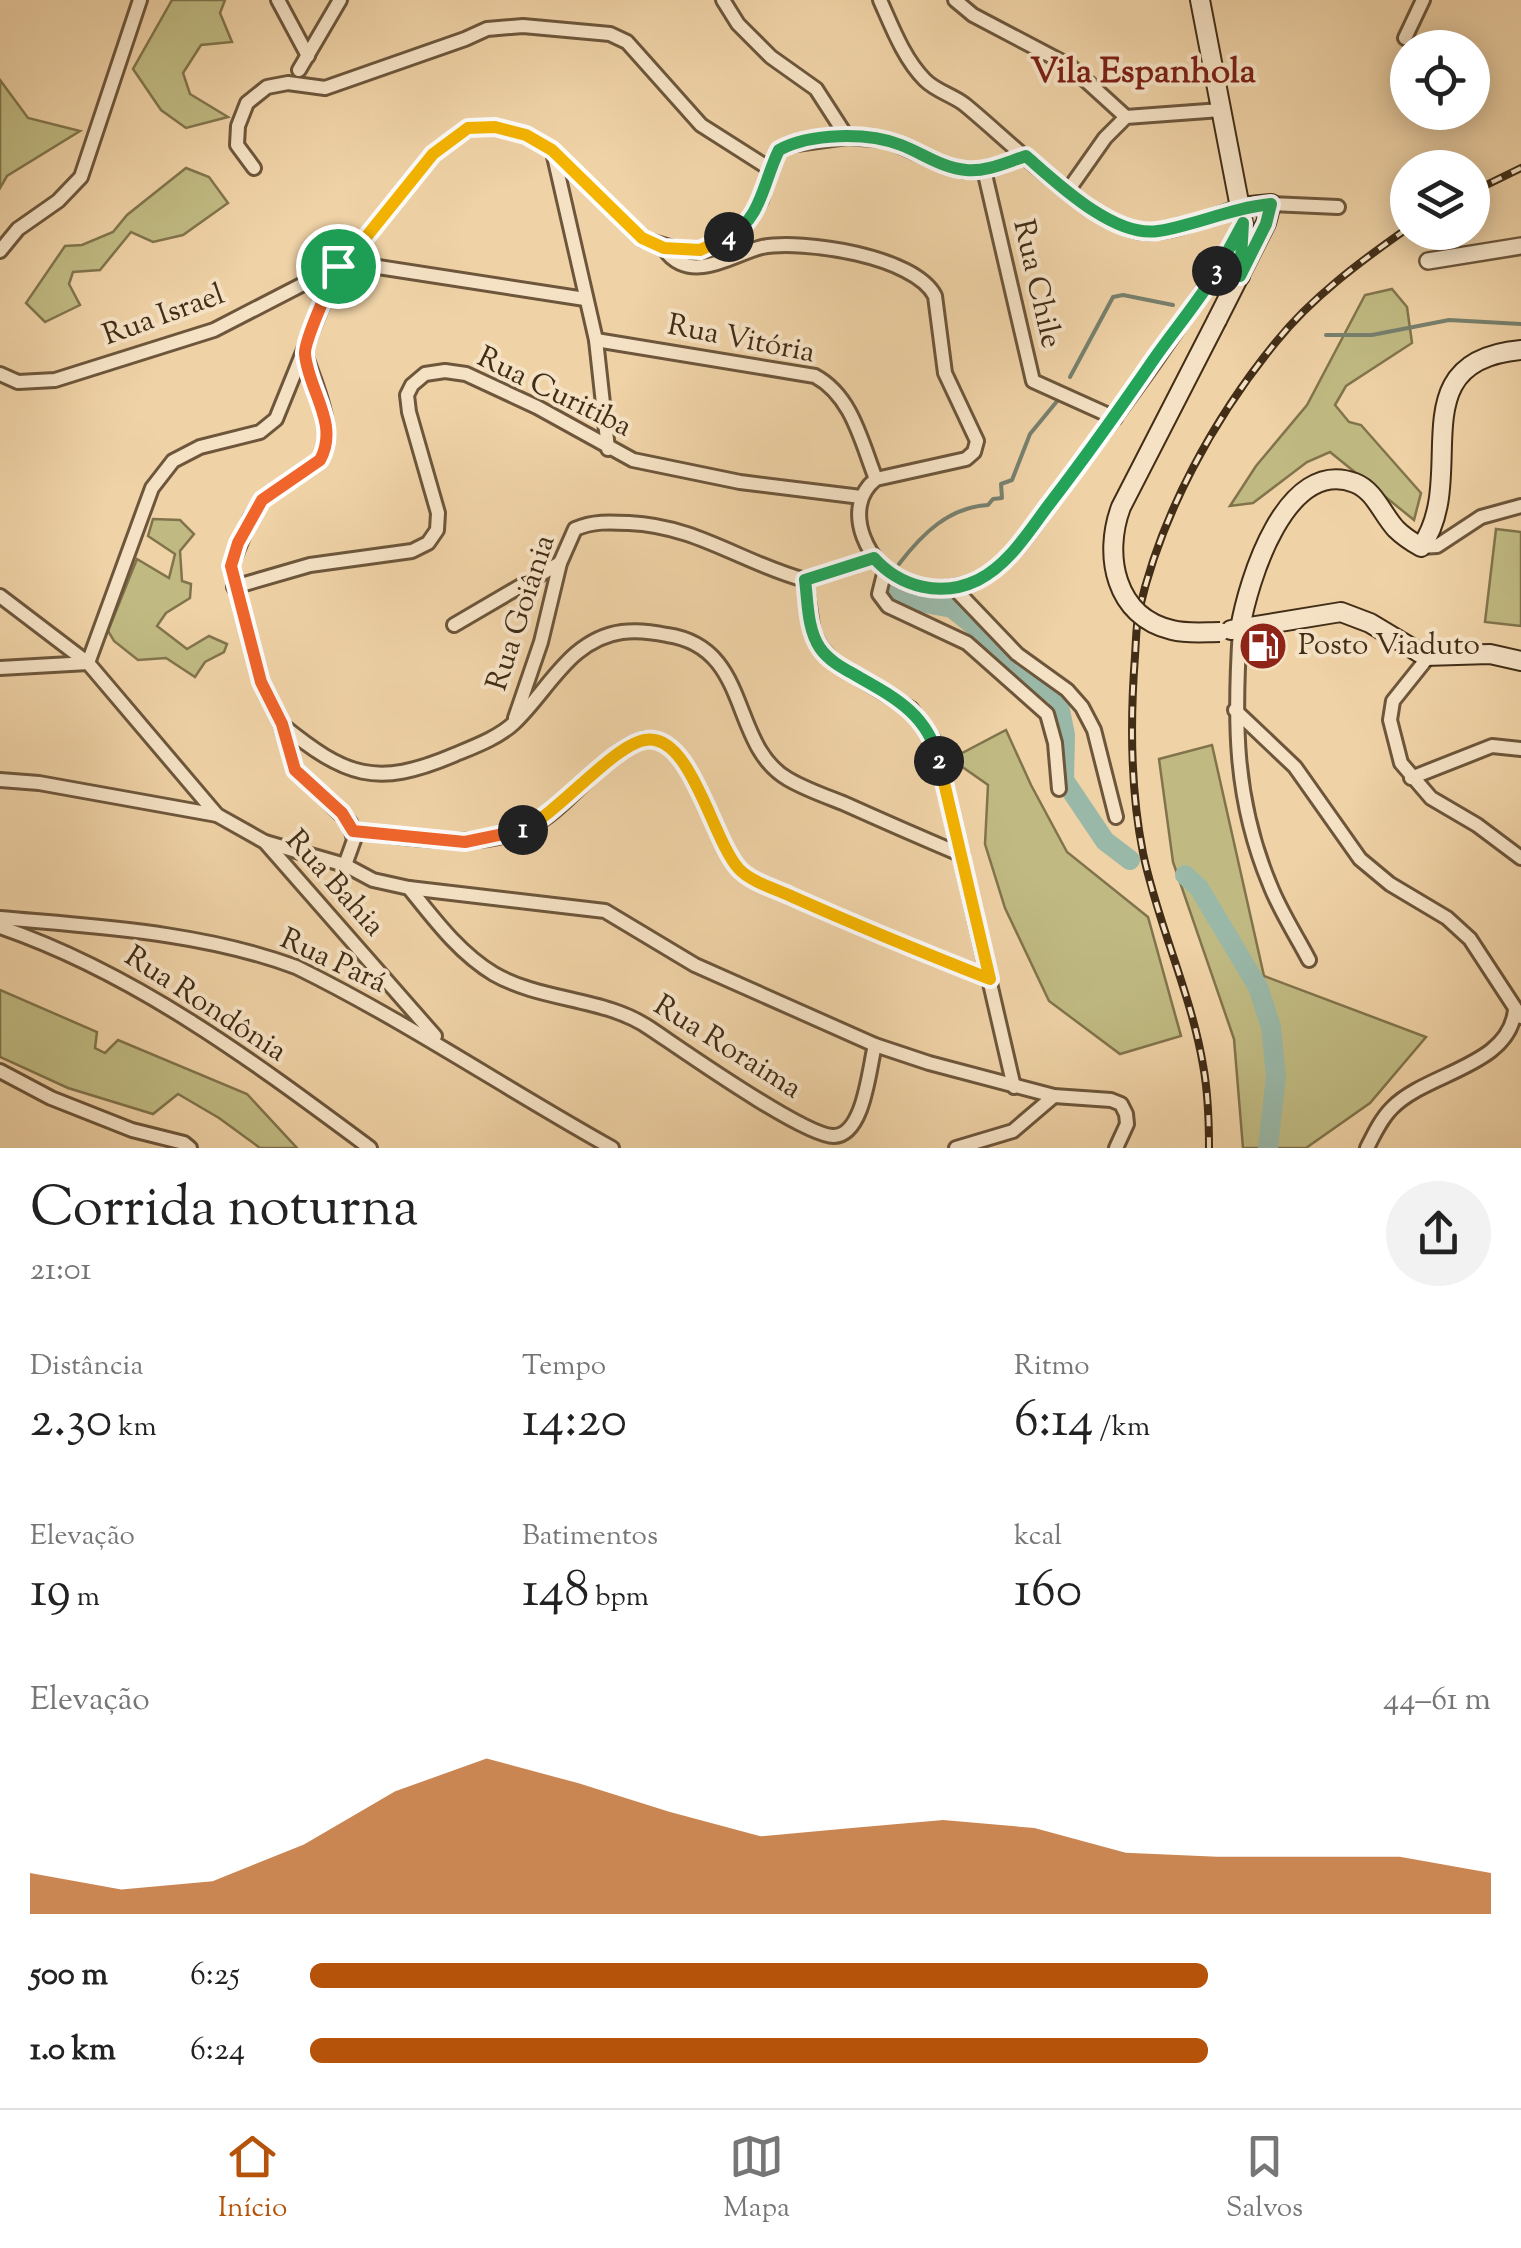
<!DOCTYPE html>
<html lang="pt">
<meta charset="utf-8">
<style>
:root{--surface:#fff;--page:#f2f2f2;--text:#222;--muted:#767676;--line:#e0e0e0;--accent:#b45309}
body{margin:0;font-family:"Sorts Mill Goudy",serif;background:var(--page);color:var(--text);height:100vh;display:flex;flex-direction:column;font-size:38px;white-space:nowrap}
*{box-sizing:border-box;margin:0}
p{font-size:32px;color:var(--muted)}
.icon{flex:none;width:55px;height:55px;fill:none;stroke:currentColor;stroke-width:2;stroke-linecap:round;stroke-linejoin:round}
.map{position:relative;height:1148px;overflow:hidden}
.details{display:flex;flex-direction:column;background:var(--surface);flex:1}
.details>*{flex:none}
.fabs{position:absolute;left:1390px;top:30px;display:grid;gap:20px}
.fabs a{display:grid;place-items:center;width:100px;height:100px;border-radius:50%;background:var(--surface);box-shadow:0 5px 25px #0003;font-size:50px}
.pin{position:absolute;display:grid;place-items:center;width:85px;height:85px;color:#fff;margin:-42px;border:5px solid #fff;border-radius:50%;box-shadow:0 2px 10px #0007}
.km{position:absolute;width:50px;height:50px;margin:-25px;border-radius:50%;background:#222;color:#fff;font-size:28px;line-height:50px;text-align:center}
.round{display:grid;place-items:center;flex:none;width:105px;height:105px;border-radius:52px;background:var(--page)}
.head{display:flex;align-items:center;justify-content:space-between;height:170px;padding:0 30px}
h1{font-size:55px;font-weight:600;line-height:75px}
.metrics{display:grid;grid-template-columns:repeat(3,1fr);gap:15px;height:170px;padding:10px 30px}
.metrics div{display:grid;align-content:center}
.metrics b{font-size:50px;font-weight:600}
.metrics small{font-size:28px;font-weight:400}
.metrics p{font-size:28px}
.chart{height:280px;padding:20px 30px}
.chart p{display:flex;justify-content:space-between}
.chart svg{width:100%;height:180px;margin-top:10px;fill:var(--accent);opacity:.7}
ul{padding:0 30px;list-style:none;font-size:32px}
li{display:grid;grid-template-columns:160px 120px 1fr;align-items:center;height:75px}
li i{height:25px;border-radius:12px;background:var(--accent)}
.tabs{display:flex;justify-content:space-around;align-items:center;height:140px;border-top:2px solid var(--line);background:var(--surface);font-size:28px;color:var(--muted)}
.tabs a{display:grid;justify-items:center;gap:5px}
.tabs .selected{color:var(--accent)}
.map>svg:first-child{display:block}
.green{fill:#c0ba82;stroke:#81744c;stroke-width:2.5}
.lines{fill:none;stroke-linecap:round;stroke-linejoin:round}
.stream{stroke:#77806e;stroke-width:4}
.river{stroke:#9ab8a8;stroke-width:20}
.minor-casing{stroke:#6d563b;stroke-width:18}
.tertiary-casing{stroke:#6d563b;stroke-width:20}
.secondary-casing{stroke:#422d17;stroke-width:22}
.minor{stroke:#f5e2c5;stroke-width:12}
.tertiary{stroke:#f5e2c5;stroke-width:15}
.secondary{stroke:#f5e2c5;stroke-width:18}
.rail-casing{stroke:#422d17;stroke-width:8}
.rail{stroke:#f5e2c5;stroke-width:4;stroke-dasharray:11;stroke-linecap:butt}
.secondary-bridge-casing{stroke:#422d17;stroke-width:22;stroke-linecap:butt}
.secondary-bridge{stroke:#f5e2c5;stroke-width:18}
.split-1-casing{stroke:#fff;stroke-width:20}
.split-2-casing{stroke:#fff;stroke-width:20}
.split-3-casing{stroke:#fff;stroke-width:20}
.split-4-casing{stroke:#fff;stroke-width:20}
.split-5-casing{stroke:#fff;stroke-width:20}
.split-1{stroke:#f0652b;stroke-width:12}
.split-2{stroke:#f5b400;stroke-width:12}
.split-3{stroke:#22a559;stroke-width:12}
.split-4{stroke:#22a559;stroke-width:12}
.split-5{stroke:#f5b400;stroke-width:12}
.labels{text-anchor:middle;dominant-baseline:central;stroke-width:8;stroke-linejoin:round;paint-order:stroke}
.street-label{font-size:30px;fill:#422d17;stroke:#f5e2c5}
.poi-label{font-size:30px;fill:#422d17;stroke:#f5e2c5;text-anchor:start}
.quarter-label{font-size:35px;font-weight:bold;fill:#7a1f14;stroke:#f5e2c5}
</style>
<div class="map">
<svg width="1521" height="1148" viewBox="0 0 1521 1148">
<rect width="100%" height="100%" fill="#efd2a6"/>
<filter id="stains"><feTurbulence type="fractalNoise" baseFrequency=".002" numOctaves="4"/><feColorMatrix values="0 0 0 0 .2 0 0 0 0 .09 0 0 0 0 .02 0 0 0 .5 -.17"/></filter>
<radialGradient id="worn" r=".72"><stop offset=".6" stop-color="#630" stop-opacity="0"/><stop offset="1" stop-color="#630" stop-opacity=".3"/></radialGradient>
<!-- green -->
<g class="green">
<polygon points="172,0 225,0 220,13 232,42 201,45 183,73 190,94 228,117 186,128 161,110 133,69"/>
<polygon points="0,80 28,118 80,131 7,176 0,188"/>
<polygon points="186,168 209,177 228,203 183,235 153,242 131,232 100,270 73,272 69,284 80,305 45,322 26,303 65,246 82,245 113,232 127,215"/>
<polygon points="1392,289 1407,307 1412,343 1346,386 1335,405 1349,422 1361,425 1421,493 1414,520 1330,452 1307,462 1253,503 1230,506 1256,466 1307,405 1365,295"/>
<polygon points="153,519 180,520 194,534 180,551 182,581 191,584 190,598 166,613 157,626 187,649 209,636 227,644 224,652 205,662 195,677 166,658 138,660 114,641 108,631 137,559 169,578 175,554 148,536"/>
<polygon points="1496,529 1521,532 1521,626 1485,622"/>
<polygon points="1006,730 1031,785 1067,852 1148,917 1181,1036 1120,1054 1049,1001 1005,908 985,844 988,785 951,759"/>
<polygon points="1212,745 1264,976 1426,1037 1370,1103 1306,1148 1243,1148 1234,1039 1173,862 1159,759"/>
<polygon points="0,990 97,1032 95,1048 105,1053 118,1040 247,1094 297,1148 260,1148 219,1118 178,1094 153,1114 68,1088 0,1057"/>
</g>
<g class="lines">
<!-- stream -->
<g class="stream">
<polyline points="1326,335 1372,335 1449,320 1521,324"/>
<polyline points="1070,377 1113,297 1123,295 1173,305"/>
<path d="M899 564C922 534 949 507 988 505L993 499 1002 498 1001 484 1012 480 1030 434 1058 400"/>
</g>
<!-- river -->
<g class="river">
<polyline points="888,583 891,594 898,598 952,608 983,633 1028,684 1057,695 1065,735 1064,780 1105,841 1130,860"/>
<polyline points="1185,875 1199,888 1258,987 1271,1027 1276,1076 1268,1148"/>
</g>
<!-- minor casing -->
<g class="minor-casing">
<g id="minor">
<polyline points="278,0 308,56"/>
<polyline points="723,0 738,24 771,57 816,89 847,137"/>
<path d="M880 0C892 27 904 59 925 80 936 91 952 95 964 104 1004 136 1096 229 1144 232 1174 234 1211 216 1240 207"/>
<polyline points="955,0 973,15 1070,66 1126,117"/>
<polyline points="1405,38 1423,0"/>
<polyline points="299,70 340,0"/>
<polyline points="553,152 596,340 608,449"/>
<polyline points="254,168 237,145 238,126 247,103 267,87 288,83 325,88 465,39 487,29 523,26 610,34 627,42 701,125 770,169"/>
<polyline points="984,170 1033,381 1115,418"/>
<polyline points="1067,192 1105,138 1126,117 1221,110"/>
<polyline points="1271,204 1338,207"/>
<path d="M664 248C672 262 686 268 703 266 723 264 742 252 762 247 802 239 915 256 935 296L945 373 977 441 974 452 966 459 876 479C839 508 869 569 907 583 928 592 954 589 974 581 1013 566 1038 519 1062 487 1125 405 1188 320 1240 229"/>
<polyline points="0,251 18,229 58,201 81,177 140,0"/>
<polyline points="346,262 585,299"/>
<path d="M596 340 815 376C852 396 861 441 876 479"/>
<path d="M304 351C314 383 338 428 320 460L262 500 250 519 231 566 261 682 281 724 295 769 350 823 354 840 345 865"/>
<polyline points="0,374 18,382 55,380 214,330 346,262 433,154 469,128 495,127 526,135 552,150 642,239 680,250 700,250 742,230 761,200 770,169 779,151 789,145 847,137 887,140 944,165 965,171 984,170 1026,156"/>
<polyline points="1421,547 1437,546 1481,517 1521,506"/>
<polyline points="885,570 879,594 888,606 967,643 1047,714 1055,743 1059,789"/>
<polyline points="805,580 813,633 821,648 836,664 911,709 934,741 1014,1087"/>
<polyline points="234,587 310,565 412,551 428,543 437,530 438,513 409,412 407,395 412,385 425,374 445,371 466,374 537,407 633,460 740,482 861,497"/>
<polyline points="953,587 1017,654 1067,690 1082,707 1094,730 1116,817"/>
<polyline points="0,596 88,663 217,815 265,842 435,1036"/>
<polyline points="454,625 560,563"/>
<path d="M1240 629C1234 721 1234 799 1270 885 1280 911 1296 935 1309 960"/>
<polyline points="1429,656 1393,701 1390,720 1401,763 1431,798 1477,825 1521,858"/>
<polyline points="88,663 152,488 173,461 200,447 260,432 276,419 338,266"/>
<polyline points="0,668 88,663"/>
<polyline points="1235,710 1295,767 1360,859 1390,884 1447,918 1470,939 1521,1017"/>
<path d="M515 718 541 642 560 563 575 529C593 521 610 522 629 523 697 526 742 563 805 580L873 558"/>
<path d="M281 724C346 777 376 788 454 755 473 747 498 738 514 723 548 691 570 639 622 632 636 630 653 632 667 635 752 647 729 745 788 779 805 789 825 796 843 803 883 821 922 838 962 855"/>
<polyline points="1411,778 1492,746 1521,749"/>
<polyline points="0,780 39,783 217,815"/>
<path d="M353 831C414 837 482 854 539 822 569 805 615 742 647 739 692 735 712 842 740 870 752 883 777 889 794 897 858 927 924 953 990 979"/>
<polyline points="265,842 345,865 373,880 409,888 605,911 695,965 875,1045 929,1063 1054,1096 1111,1100 1121,1104 1126,1114 1127,1124 1116,1148"/>
<path d="M409 888C434 919 459 953 494 974 543 1002 605 997 651 1029 681 1049 805 1137 834 1136 864 1135 869 1069 875 1045"/>
<path d="M0 918C100 927 201 932 296 967 406 1021 506 1089 612 1148"/>
<path d="M0 927C137 974 254 1062 370 1148"/>
<polyline points="0,1071 51,1098 132,1130 184,1143 190,1148"/>
<polyline points="956,1148 1013,1131 1054,1096"/>
<path d="M1367 1148C1374 1134 1381 1119 1392 1108 1427 1072 1509 1067 1515 1010"/>
</g>
</g>
<!-- tertiary casing -->
<g class="tertiary-casing">
<polyline id="tertiary" points="1428,261 1521,246"/>
</g>
<!-- secondary casing -->
<g class="secondary-casing">
<g id="secondary">
<polyline points="1200,0 1243,223 1240,276"/>
<polyline points="1217,320 1266,223 1271,204 1240,207"/>
<path d="M1240 629C1248 581 1286 456 1355 483 1375 491 1382 514 1396 529 1403 536 1412 542 1421 547 1471 476 1396 361 1521 350"/>
<polyline points="1231,630 1341,612 1370,623 1425,656 1490,654 1521,661"/>
</g>
</g>
<!-- minor -->
<use href="#minor" class="minor"/>
<!-- tertiary -->
<use href="#tertiary" class="tertiary"/>
<!-- secondary -->
<use href="#secondary" class="secondary"/>
<!-- rail casing -->
<g class="rail-casing">
<g id="rail">
<polyline points="1472,192 1521,168"/>
<path d="M1209 1148C1209 1121 1208 1092 1203 1065 1191 993 1158 925 1143 853 1130 788 1130 722 1135 656 1136 642 1136 625 1139 611 1161 514 1214 418 1276 342 1312 297 1361 261 1408 228"/>
</g>
</g>
<!-- rail -->
<use href="#rail" class="rail"/>
<!-- secondary-bridge casing -->
<g class="secondary-bridge-casing">
<path id="secondary-bridge" d="M1217 320 1121 507C1103 555 1115 617 1172 630 1188 634 1204 632 1220 632"/>
</g>
<!-- secondary-bridge -->
<use href="#secondary-bridge" class="secondary-bridge"/>
</g>
<g class="lines">
<!-- split-1 casing -->
<g class="split-1-casing">
<path id="split-1" d="M338 266C331 283 304 340 305 354 308 390 340 424 320 460L262 500 238 543 231 566 261 682 282 724 295 770 342 813 353 831 465 842 523 830"/>
</g>
<!-- split-2 casing -->
<g class="split-2-casing">
<path id="split-2" d="M523 830C559 812 614 745 645 740 691 732 712 840 739 869 751 882 776 889 793 897 858 926 924 953 990 979L939 761"/>
</g>
<!-- split-3 casing -->
<g class="split-3-casing">
<path id="split-3" d="M939 761C928 715 896 698 857 676 843 668 829 661 820 648 807 629 808 602 805 580L874 558C900 587 941 598 978 580 1010 564 1030 529 1051 502 1087 455 1121 407 1154 359 1175 329 1198 302 1217 271"/>
</g>
<!-- split-4 casing -->
<g class="split-4-casing">
<path id="split-4" d="M729 237C762 218 763 182 779 150 810 133 867 132 901 145 922 153 942 168 966 170 987 172 1007 162 1026 156 1057 183 1114 238 1158 231 1196 225 1231 208 1271 204L1266 224 1240 276 1243 223 1217 271"/>
</g>
<!-- split-5 casing -->
<g class="split-5-casing">
<polyline id="split-5" points="338,266 346,262 433,154 468,128 495,127 526,135 552,150 642,238 664,248 700,250 729,237"/>
</g>
<!-- split-1 -->
<use href="#split-1" class="split-1"/>
<!-- split-2 -->
<use href="#split-2" class="split-2"/>
<!-- split-3 -->
<use href="#split-3" class="split-3"/>
<!-- split-4 -->
<use href="#split-4" class="split-4"/>
<!-- split-5 -->
<use href="#split-5" class="split-5"/>
</g>
<!-- icons -->
<defs>
<g id="fuel-disc" transform="scale(2.5)"><circle r="9.5" fill="#8f2418" stroke="#f5e2c5"/><path d="M-5.5-6h7V0h2V4h1.3V-2.5L3-4.5l.8-.8L6-3V5H2.5V1h-1V6h-7ZM-4.2-4.7v3.2H.2V-4.7Z" fill="#fff"/></g>
</defs>
<g fill-rule="evenodd">
<use href="#fuel-disc" x="1263" y="646"/>
</g>
<g class="labels">
<!-- street labels -->
<g class="street-label">
<text transform="translate(1036 284) rotate(77)">Rua Chile</text>
<text transform="translate(164 316) rotate(-20)">Rua Israel</text>
<text transform="translate(741 340) rotate(11)">Rua Vitória</text>
<text transform="translate(554 393) rotate(26)">Rua Curitiba</text>
<text transform="translate(522 613) rotate(-72)">Rua Goiânia</text>
<text transform="translate(334 884) rotate(48)">Rua Bahia</text>
<text transform="translate(333 962) rotate(25)">Rua Pará</text>
<text transform="translate(205 1005) rotate(33)">Rua Rondônia</text>
<text transform="translate(727 1048) rotate(32)">Rua Roraima</text>
</g>
<!-- poi labels -->
<g class="poi-label">
<text x="1298" y="646">Posto Viaduto</text>
</g>
<!-- quarter labels -->
<g class="quarter-label">
<text x="1143" y="73">Vila Espanhola</text>
</g>
</g>
<rect width="100%" height="100%" filter="url(#stains)"/>
<rect width="100%" height="100%" fill="url(#worn)"/>
</svg>
<div class="fabs">
<a><svg class="icon" aria-label="locate" viewBox="0 0 24 24"><circle cx="12" cy="12" r="6"/><path d="M12 2v4M12 18v4M2 12h4M18 12h4"/></svg></a>
<a><svg class="icon" aria-label="layers" viewBox="0 0 24 24"><path d="M12 4l9 5-9 5-9-5zM3 14l9 5 9-5"/></svg></a>
</div>
<div class="pin" style="left:338px;top:266px;background:#1e9e55"><svg class="icon" aria-label="arrive" viewBox="0 0 24 24"><path d="M6 21V4h12l-3 4 3 4H6"/></svg></div>
<b class="km" style="left:523px;top:830px">1</b>
<b class="km" style="left:939px;top:761px">2</b>
<b class="km" style="left:1217px;top:271px">3</b>
<b class="km" style="left:729px;top:237px">4</b>
</div>
<section class="details">
<div class="head"><div><h1>Corrida noturna</h1><p>21:01</p></div><a class="round"><svg class="icon" aria-label="share" viewBox="0 0 24 24"><path d="M12 15V3M7 8l5-5 5 5M5 13v7h14v-7"/></svg></a></div>
<div class="metrics">
<div><p>Distância</p><b>2.30<small> km</small></b></div>
<div><p>Tempo</p><b>14:20</b></div>
<div><p>Ritmo</p><b>6:14<small> /km</small></b></div>
</div>
<div class="metrics">
<div><p>Elevação</p><b>19<small> m</small></b></div>
<div><p>Batimentos</p><b>148<small> bpm</small></b></div>
<div><p>kcal</p><b>160</b></div>
</div>
<div class="chart"><p><span>Elevação</span>44–61 m</p>
<svg viewBox="0 0 160 44" preserveAspectRatio="none"><path d="M0 44V34L10 38L20 36L30 27L40 14L50 6L60 12L70 19L80 25L90 23L100 21L110 23L120 29L130 30L140 30L150 30L160 34V44z"/></svg>
</div>
<ul>
<li><b>500 m</b>6:25<i style="width:76%"></i></li>
<li><b>1.0 km</b>6:24<i style="width:76%"></i></li>
</ul>
</section>
<nav class="tabs">
<a class="selected"><svg class="icon" aria-label="home" viewBox="0 0 24 24"><path d="M3 11l9-7 9 7M6 9v11h12V9"/></svg>Início</a>
<a><svg class="icon" aria-label="map" viewBox="0 0 24 24"><path d="M3 6l6-2 6 2 6-2v14l-6 2-6-2-6 2zM9 4v14M15 6v14"/></svg>Mapa</a>
<a><svg class="icon" aria-label="saved" viewBox="0 0 24 24"><path d="M7 4h10v16l-5-4-5 4z"/></svg>Salvos</a>
</nav>
